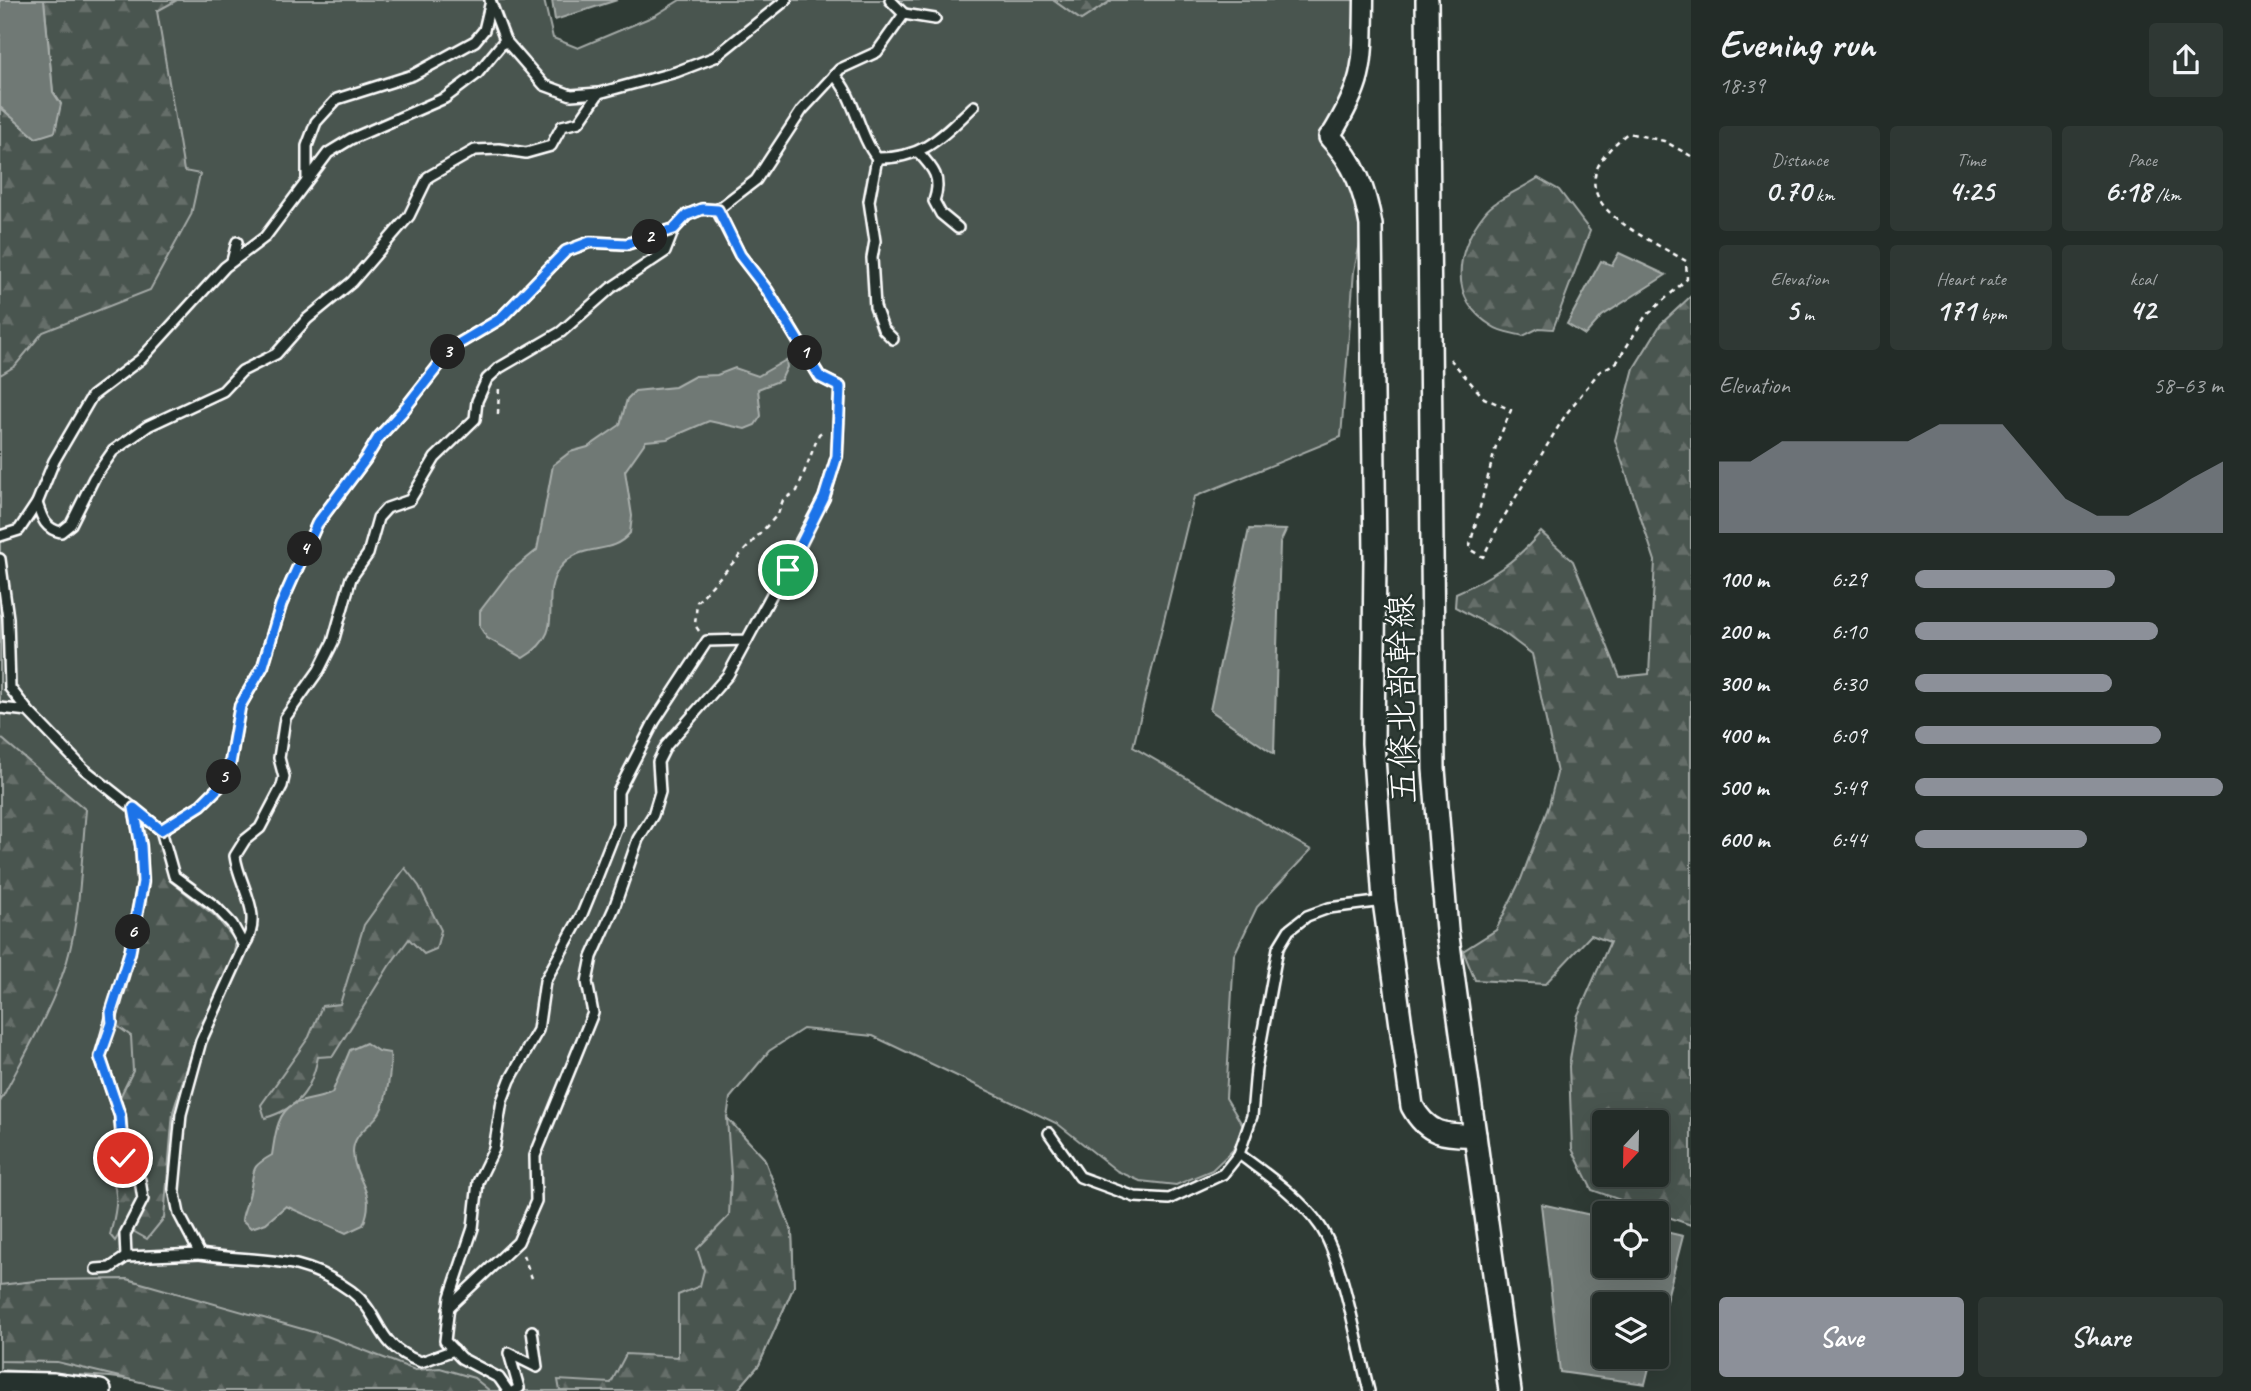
<!DOCTYPE html>
<meta charset="utf-8">
<style>
:root{--surface:#232c28;--page:#2f3834;--text:#f1f3f6;--muted:#a3a7a8;--line:#404845;--accent:#8c9099}
body{margin:0;font-family:Caveat,"Klee One",sans-serif;background:var(--page);color:var(--text);height:100vh;display:flex;flex-direction:column;font-size:26px;white-space:nowrap}
*{box-sizing:border-box;margin:0}
p{font-size:23px;color:var(--muted)}
.icon{flex:none;width:38px;height:38px;fill:none;stroke:currentColor;stroke-width:2;stroke-linecap:round;stroke-linejoin:round}
.map{position:relative;flex:1;overflow:hidden}
.details{display:flex;flex-direction:column;background:var(--surface);width:560px}
.details>*{flex:none}
.needle{width:46px;rotate:202deg}
.controls{position:absolute;left:1592px;top:1110px;display:grid;gap:14px}
.controls a{display:grid;place-items:center;width:77px;height:77px;border-radius:7px;background:var(--surface);box-shadow:0 7px 28px #0002,0 0 0 2px var(--line);font-size:35px}
.pin{position:absolute;display:grid;place-items:center;width:60px;height:60px;color:#fff;margin:-30px;border:4px solid #fff;border-radius:50%;box-shadow:0 2px 7px #0007}
.km{position:absolute;width:35px;height:35px;margin:-18px;border-radius:50%;background:#222;color:#fff;font-size:19px;line-height:35px;text-align:center}
.round{display:grid;place-items:center;flex:none;width:74px;height:74px;border-radius:7px;background:var(--page)}
.head{display:flex;align-items:center;justify-content:space-between;height:119px;padding:0 28px}
h1{font-size:38px;font-weight:700;line-height:52px}
.metrics{display:grid;grid-template-columns:repeat(3,1fr);gap:10px;height:119px;padding:7px 28px}
.metrics div{display:grid;align-content:center;border-radius:7px;background:var(--page);text-align:center}
.metrics b{font-size:30px;font-weight:700}
.metrics small{font-size:19px;font-weight:400}
.metrics p{font-size:19px}
.chart{height:196px;padding:14px 28px}
.chart p{display:flex;justify-content:space-between}
.chart svg{width:100%;height:126px;margin-top:7px;fill:var(--accent);opacity:.7}
.button{display:flex;gap:14px;margin-top:auto;padding:14px 28px}
.button a{flex:1;height:80px;border-radius:7px;background:var(--accent);color:#fff;font-size:28px;font-weight:700;line-height:80px;text-align:center}
.button a+a{background:var(--page);color:var(--text)}
ul{padding:0 28px;list-style:none;font-size:23px}
li{display:grid;grid-template-columns:112px 84px 1fr;align-items:center;height:52px}
li i{height:18px;border-radius:9px;background:var(--accent)}
main{display:flex;flex:1;min-height:0}
.map>svg:first-child{display:block}
.green{fill:#4a544f;stroke:#a4aaa7;stroke-width:2}
.forest{fill:url(#forest-firs);stroke:#a4aaa7;stroke-width:2;fill-rule:evenodd}
.water{fill:#707975;stroke:#a9afac;stroke-width:2}
.lines{fill:none;stroke-linecap:round;stroke-linejoin:round}
.service-casing{stroke:#fff;stroke-width:14}
.minor-casing{stroke:#fff;stroke-width:23}
.tertiary-casing{stroke:#fff;stroke-width:26}
.path{stroke:#fff;stroke-width:2.5;stroke-dasharray:5 5;stroke-linecap:butt}
.service{stroke:#26332d;stroke-width:9}
.minor{stroke:#26332d;stroke-width:18}
.tertiary{stroke:#26332d;stroke-width:21}
.route-casing{stroke:#fff;stroke-width:14}
.route{stroke:#1a73e8;stroke-width:9}
.labels{text-anchor:middle;dominant-baseline:central;stroke-width:5;stroke-linejoin:round;paint-order:stroke}
.street-label{font-size:35px;fill:#fff;stroke:#26332d}
</style>
<main>
<div class="map">
<svg width="1691" height="1391" viewBox="0 0 1691 1391">
<defs>
<pattern id="forest-firs" width="22" height="20" patternUnits="userSpaceOnUse" patternTransform="scale(1.75)"><rect width="22" height="20" fill="#4a544f"/><path d="M5 1l3.5 6h-7zM16 11l3.5 6h-7z" fill="#656e69"/></pattern>
</defs>
<rect width="100%" height="100%" fill="#2f3b35"/>
<filter id="ink" filterUnits="userSpaceOnUse"><feTurbulence type="fractalNoise" baseFrequency=".0143" numOctaves="2"/><feDisplacementMap in="SourceGraphic" scale="14" xChannelSelector="R" yChannelSelector="G"/><feConvolveMatrix kernelMatrix="1 2 1 2 8 2 1 2 1" color-interpolation-filters="sRGB"/></filter>
<g filter="url(#ink)">
<!-- green -->
<polygon class="green" points="0,0 544,0 553,38 578,48 654,16 680,0 1053,0 1081,20 1112,0 1367,0 1367,57 1332,153 1351,171 1363,229 1354,271 1341,437 1194,497 1133,747 1311,850 1257,907 1234,955 1226,1098 1243,1126 1233,1150 1212,1170 1176,1185 1140,1181 1117,1171 1058,1124 873,1036 803,1029 769,1051 730,1098 727,1118 764,1158 792,1232 794,1286 759,1365 737,1391 188,1391 188,1387 110,1377 0,1370"/>
<!-- forest -->
<g class="forest">
<polygon points="44,0 177,0 157,11 184,171 200,174 191,215 150,290 43,332 15,366 0,375 0,107 36,138 61,104 53,92"/>
<polygon points="1053,0 1112,0 1081,20"/>
<path d="M1538 178 1559 190 1590 231 1553 329 1539 328 1523 336C1513 333 1500 332 1492 326 1447 299 1456 250 1484 214 1495 199 1522 189 1538 178Z"/>
<path d="M1691 296V1225L1592 1190 1572 1149 1569 1066 1577 1017 1610 942 1591 935 1545 984 1475 980 1463 951 1496 930 1521 879 1549 805 1557 773 1532 654 1504 633 1455 607 1456 593C1491 578 1516 561 1541 532L1573 561 1620 677 1649 674 1655 561 1615 440 1634 368 1661 324ZM1605 1122H1657V1174H1605Z"/>
<path d="M0 737 86 810C81 859 81 913 67 961 52 1010 23 1057 0 1102Z"/>
<path d="M140 820 158 835 170 881 215 916 236 941 230 974 196 1039 173 1112 164 1218 147 1239 124 1226 115 1241 110 1235C117 1207 123 1188 101 1165L103 1150 126 1142 120 1097 133 1071 131 1036 116 1025 147 882Z"/>
<path d="M405 868 419 886 441 930 436 949 424 954 409 939 389 966 333 1056 318 1057C311 1091 299 1108 265 1118L261 1105 309 1037 322 1006 340 1004 364 925Z"/>
<polygon points="727,1118 764,1158 792,1232 794,1286 759,1365 737,1391 560,1391 558,1380 611,1383 626,1354 678,1357 678,1295 700,1286 704,1270 697,1249 729,1216 731,1176"/>
<polygon points="127,1279 327,1336 415,1370 440,1368 474,1378 490,1391 178,1391 57,1362 0,1361 0,1285 44,1280"/>
</g>
<!-- water -->
<g class="water">
<polygon points="0,0 44,0 53,92 61,104 55,132 36,138 0,107"/>
<polygon points="552,0 617,0 555,20"/>
<polygon points="1619,253 1666,275 1602,316 1585,335 1567,324 1601,261 1612,265"/>
<path d="M786 360 787 367 781 380 758 389 761 416 755 425 745 429 709 421 667 439 646 441 625 471 632 516 630 533C609 558 582 540 560 568 536 600 571 629 523 658L487 638 480 627V611L510 572 537 550 553 465 570 452 588 447 620 425 627 399 635 391 675 387 695 376 717 375 735 368 758 376Z"/>
<polygon points="1249,529 1286,530 1280,543 1274,754 1210,710"/>
<path d="M366 1043 378 1051 390 1053C392 1066 387 1100 380 1112 372 1126 353 1132 353 1152 354 1182 378 1190 363 1225L346 1233 286 1206 266 1223 251 1228 242 1220C243 1210 248 1202 250 1192 255 1169 249 1168 272 1155 275 1138 276 1113 294 1104 306 1099 320 1099 332 1093L350 1050Z"/>
<polygon points="1541,1204 1605,1218 1605,1265 1657,1265 1657,1230 1683,1236 1657,1336 1657,1304 1605,1304 1605,1356 1652,1356 1645,1384 1560,1372"/>
</g>
<g class="lines">
<!-- service casing -->
<g class="service-casing">
<g id="service">
<polyline points="490,0 505,40 544,85 571,95 599,93 676,72 715,57 786,0"/>
<polyline points="890,0 904,14"/>
<path d="M834 75C855 96 858 134 877 158 924 159 942 136 974 106"/>
<path d="M918 152C934 169 942 178 934 201L941 214 958 228"/>
<polyline points="877,158 869,201 875,241 872,258 875,307 883,329 893,339"/>
<polyline points="307,180 307,146 316,122 337,99 413,75 475,41 484,30 490,5"/>
<polyline points="232,261 237,242"/>
<path d="M37 503C42 518 45 529 61 532L71 524 94 478 113 451 148 426 223 391 242 371 276 354 307 319 352 282 409 216 428 177 475 150 499 149 526 153 551 146 562 126 579 122 599 93"/>
<polyline points="0,536 19,530 37,503 54,461 92,396 141,359 225,267 265,237 328,153 351,139 445,98 477,74 505,40"/>
<path d="M0 559 8 618 10 688 28 711 84 769 161 830 174 876 216 907 232 924 244 946 201 1041 181 1114 174 1189 179 1214 200 1254C259 1263 299 1253 351 1291 384 1316 373 1345 421 1362L454 1350"/>
<polyline points="0,708 28,711"/>
<polyline points="161,830 201,805 219,787 230,764 240,706 263,666 281,605 317,524 365,460 379,437 402,412 453,347 500,319 566,251 590,242 627,244 674,229 687,215 702,209 717,210"/>
<path d="M244 946C265 914 239 887 235 856L245 840 260 828 282 786 284 777 279 758 285 718 319 670 333 642 351 578 368 554 378 518 387 508 410 500 435 458 475 419 477 401 487 379 499 368 561 332 611 288 665 252 674 229"/>
<polyline points="1049,1133 1080,1177 1135,1197 1169,1199 1223,1174 1239,1154 1252,1116 1256,1069 1278,948 1289,930 1307,916 1329,908 1384,901"/>
<path d="M1239 1154C1267 1175 1300 1197 1320 1226 1343 1259 1358 1349 1369 1391"/>
<polyline points="126,1257 125,1234 143,1199 140,1180 123,1158 120,1116 100,1057 130,952 143,882 141,846 134,808"/>
<polyline points="96,1269 110,1268 126,1257 200,1254"/>
<polyline points="448,1308 518,1242 536,1201 535,1156 593,1013 587,982 592,957 614,908 638,839 653,815 660,792 658,762 666,746 728,675 747,640"/>
<polyline points="508,1391 499,1378 461,1358 445,1341 450,1297 473,1228 478,1182 494,1149 502,1101 510,1080 538,1030 545,981 582,914 596,880 618,824 618,792 654,722 707,641 747,640 824,498 837,456 840,387 820,377 767,290 740,255 717,210 756,180 802,110 840,69 877,52 904,14 935,19"/>
<polyline points="514,1391 519,1388 509,1353 537,1367 532,1331"/>
</g>
</g>
<!-- minor casing -->
<g class="minor-casing">
<path id="minor" d="M1330 137C1365 80 1363 66 1364 0"/>
</g>
<!-- tertiary casing -->
<g class="tertiary-casing">
<g id="tertiary">
<polyline points="1427,0 1434,769 1447,930 1510,1391"/>
<path d="M1330 137C1355 163 1365 191 1371 225L1375 557 1373 743 1384 901 1412 1106C1427 1134 1444 1136 1475 1135"/>
<polyline points="0,1383 53,1384 100,1391"/>
</g>
</g>
<!-- path -->
<g class="path">
<path d="M1450 359 1484 398 1511 410 1496 446 1469 549 1483 557 1499 525 1566 414 1599 372 1617 362 1645 317 1687 279 1686 261C1633 230 1546 196 1628 133L1664 141 1691 156"/>
<polyline points="498,414 499,386"/>
<polyline points="699,631 695,625 697,602 778,514 783,500 797,491 819,434 825,430"/>
<polyline points="523,1255 532,1278"/>
</g>
<!-- service -->
<use href="#service" class="service"/>
<!-- minor -->
<use href="#minor" class="minor"/>
<!-- tertiary -->
<use href="#tertiary" class="tertiary"/>
</g>
</g>
<g class="lines" filter="url(#ink)">
<!-- route casing -->
<g class="route-casing">
<polyline id="route" points="123,1158 120,1116 100,1057 112,1023 111,1012 130,952 143,882 141,846 134,808 161,830 201,805 219,787 230,764 240,706 263,666 281,605 317,524 365,460 379,437 402,412 453,347 500,319 566,251 590,242 627,244 674,229 687,215 702,209 718,210 740,255 767,290 820,377 840,387 837,456 824,498 788,570"/>
</g>
<!-- route -->
<use href="#route" class="route"/>
</g>
<g class="labels">
<!-- street labels -->
<g class="street-label">
<text transform="translate(1402 699) rotate(-91)">五條北部幹線</text>
</g>
</g>
</svg>
<div class="controls">
<a><svg class="needle" viewBox="-14 -14 28 28"><path d="M0-13l5 13h-10z" fill="#e53935"/><path d="M0 13l5-13h-10z" fill="#a3a7a8"/></svg></a>
<a><svg class="icon" aria-label="locate" viewBox="0 0 24 24"><circle cx="12" cy="12" r="6"/><path d="M12 2v4M12 18v4M2 12h4M18 12h4"/></svg></a>
<a><svg class="icon" aria-label="layers" viewBox="0 0 24 24"><path d="M12 4l9 5-9 5-9-5zM3 14l9 5 9-5"/></svg></a>
</div>
<div class="pin" style="left:788px;top:570px;background:#1e9e55"><svg class="icon" aria-label="arrive" viewBox="0 0 24 24"><path d="M6 21V4h12l-3 4 3 4H6"/></svg></div>
<div class="pin" style="left:123px;top:1158px;background:#d93025"><svg class="icon" aria-label="check" viewBox="0 0 24 24"><path d="M5 12l5 5 9-10"/></svg></div>
<b class="km" style="left:805px;top:353px">1</b>
<b class="km" style="left:650px;top:237px">2</b>
<b class="km" style="left:448px;top:352px">3</b>
<b class="km" style="left:305px;top:549px">4</b>
<b class="km" style="left:224px;top:777px">5</b>
<b class="km" style="left:133px;top:932px">6</b>
</div>
<section class="details">
<div class="head"><div><h1>Evening run</h1><p>18:39</p></div><a class="round"><svg class="icon" aria-label="share" viewBox="0 0 24 24"><path d="M12 15V3M7 8l5-5 5 5M5 13v7h14v-7"/></svg></a></div>
<div class="metrics">
<div><p>Distance</p><b>0.70<small> km</small></b></div>
<div><p>Time</p><b>4:25</b></div>
<div><p>Pace</p><b>6:18<small> /km</small></b></div>
</div>
<div class="metrics">
<div><p>Elevation</p><b>5<small> m</small></b></div>
<div><p>Heart rate</p><b>171<small> bpm</small></b></div>
<div><p>kcal</p><b>42</b></div>
</div>
<div class="chart"><p><span>Elevation</span>58–63 m</p>
<svg viewBox="0 0 160 44" preserveAspectRatio="none"><path d="M0 44V19L10 19L20 12L30 12L40 12L50 12L60 12L70 6L80 6L90 6L100 19L110 32L120 38L130 38L140 32L150 25L160 19V44z"/></svg>
</div>
<ul>
<li><b>100 m</b>6:29<i style="width:65%"></i></li>
<li><b>200 m</b>6:10<i style="width:79%"></i></li>
<li><b>300 m</b>6:30<i style="width:64%"></i></li>
<li><b>400 m</b>6:09<i style="width:80%"></i></li>
<li><b>500 m</b>5:49<i style="width:100%"></i></li>
<li><b>600 m</b>6:44<i style="width:56%"></i></li>
</ul>
<div class="button"><a>Save</a><a>Share</a></div>
</section>
</main>
